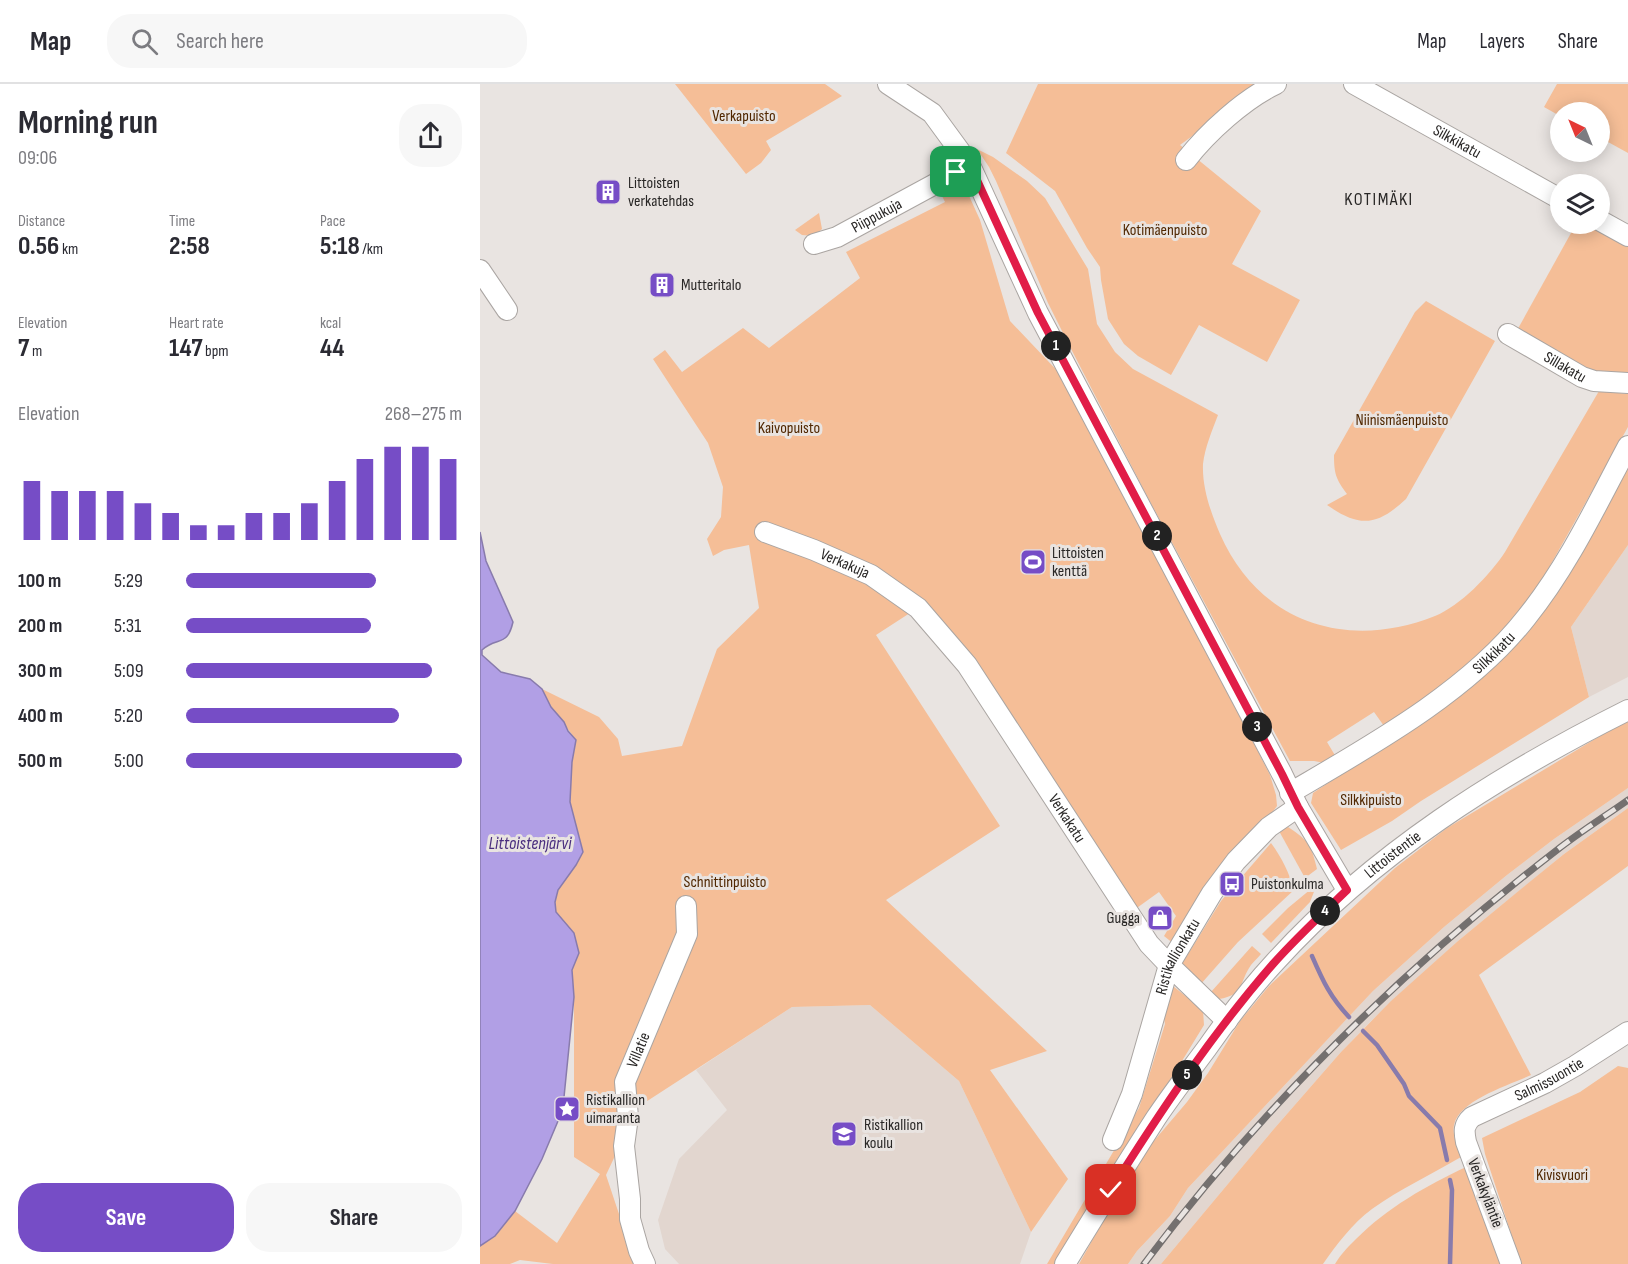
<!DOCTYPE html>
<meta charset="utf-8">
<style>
:root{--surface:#fff;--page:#f7f7f7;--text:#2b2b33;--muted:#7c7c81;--line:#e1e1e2;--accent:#764dc6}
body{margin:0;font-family:"Sofia Sans Condensed",sans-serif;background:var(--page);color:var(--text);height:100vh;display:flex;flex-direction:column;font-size:22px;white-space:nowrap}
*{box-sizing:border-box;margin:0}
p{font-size:20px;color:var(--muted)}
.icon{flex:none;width:33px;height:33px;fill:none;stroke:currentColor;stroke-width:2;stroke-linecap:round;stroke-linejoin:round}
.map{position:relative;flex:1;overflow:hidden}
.drawer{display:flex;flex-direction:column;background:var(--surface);width:480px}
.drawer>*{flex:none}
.needle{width:39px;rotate:317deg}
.fabs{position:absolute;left:1070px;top:18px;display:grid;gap:12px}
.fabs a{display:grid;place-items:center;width:60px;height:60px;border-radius:50%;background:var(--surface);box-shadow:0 3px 15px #0003;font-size:30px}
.pin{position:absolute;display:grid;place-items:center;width:51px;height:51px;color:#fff;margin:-26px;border-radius:12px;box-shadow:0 3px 9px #0006}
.km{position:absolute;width:30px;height:30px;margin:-15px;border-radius:50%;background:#222;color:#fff;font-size:16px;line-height:30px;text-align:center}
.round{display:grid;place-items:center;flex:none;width:63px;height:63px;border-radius:24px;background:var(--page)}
.headline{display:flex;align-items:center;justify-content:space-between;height:102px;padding:0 18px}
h1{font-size:33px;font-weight:700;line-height:45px}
.figures{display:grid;grid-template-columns:repeat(3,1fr);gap:9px;height:102px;padding:6px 18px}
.figures div{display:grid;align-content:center}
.figures b{font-size:26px;font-weight:700}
.figures small{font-size:16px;font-weight:400}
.figures p{font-size:16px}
.chart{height:168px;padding:12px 18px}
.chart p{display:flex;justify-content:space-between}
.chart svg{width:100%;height:108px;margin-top:6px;stroke:var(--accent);stroke-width:6}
.button{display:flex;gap:12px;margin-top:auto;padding:12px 18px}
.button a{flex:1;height:69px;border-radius:24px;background:var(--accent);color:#fff;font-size:24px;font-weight:700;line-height:69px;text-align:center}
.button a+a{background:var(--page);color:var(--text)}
ul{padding:0 18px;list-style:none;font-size:20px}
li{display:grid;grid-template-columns:96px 72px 1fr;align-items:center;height:45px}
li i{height:15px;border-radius:8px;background:var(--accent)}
header{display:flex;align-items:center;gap:36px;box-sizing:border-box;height:84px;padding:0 30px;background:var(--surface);border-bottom:2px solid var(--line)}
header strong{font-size:28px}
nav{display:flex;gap:33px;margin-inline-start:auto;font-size:21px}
.search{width:420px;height:54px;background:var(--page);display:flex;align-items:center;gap:15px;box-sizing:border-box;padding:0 21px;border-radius:24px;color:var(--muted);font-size:22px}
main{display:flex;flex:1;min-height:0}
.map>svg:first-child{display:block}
.built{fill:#e2d6cf}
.green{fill:#f5be97}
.water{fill:#b19fe5;stroke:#887bac;stroke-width:1.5}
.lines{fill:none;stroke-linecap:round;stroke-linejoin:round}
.stream{stroke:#887bac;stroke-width:4.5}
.minor-casing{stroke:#aaa5a2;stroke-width:22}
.minor{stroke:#fff;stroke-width:20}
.rail-casing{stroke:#74706f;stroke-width:7}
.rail{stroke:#e9e4e1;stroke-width:4.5;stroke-dasharray:14;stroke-linecap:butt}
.route-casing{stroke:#fff;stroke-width:12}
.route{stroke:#e11d48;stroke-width:8}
.labels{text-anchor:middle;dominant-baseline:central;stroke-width:6;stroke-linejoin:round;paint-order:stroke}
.park-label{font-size:16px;fill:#502700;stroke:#e9e4e1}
.street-label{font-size:16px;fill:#292726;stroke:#e9e4e1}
.poi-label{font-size:16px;fill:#292726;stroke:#e9e4e1;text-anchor:start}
.neighbourhood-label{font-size:18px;letter-spacing:1.5px;fill:#292726;stroke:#e9e4e1}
.water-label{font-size:18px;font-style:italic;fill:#4a2e7f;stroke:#e9e4e1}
</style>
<header>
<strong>Map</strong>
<div class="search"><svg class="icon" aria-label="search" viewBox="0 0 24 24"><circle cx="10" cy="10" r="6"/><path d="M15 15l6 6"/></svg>Search here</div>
<nav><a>Map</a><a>Layers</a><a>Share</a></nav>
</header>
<main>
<section class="drawer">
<div class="headline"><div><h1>Morning run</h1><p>09:06</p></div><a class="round"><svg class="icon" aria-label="share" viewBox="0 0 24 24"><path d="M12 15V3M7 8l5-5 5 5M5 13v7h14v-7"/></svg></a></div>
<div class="figures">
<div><p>Distance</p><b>0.56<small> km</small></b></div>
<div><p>Time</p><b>2:58</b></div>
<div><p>Pace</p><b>5:18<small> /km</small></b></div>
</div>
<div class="figures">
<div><p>Elevation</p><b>7<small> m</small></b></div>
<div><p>Heart rate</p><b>147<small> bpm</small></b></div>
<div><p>kcal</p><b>44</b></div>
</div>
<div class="chart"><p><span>Elevation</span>268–275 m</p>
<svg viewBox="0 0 160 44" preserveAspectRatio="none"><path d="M5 44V20M15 44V24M25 44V24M35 44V24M45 44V29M55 44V33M65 44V38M75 44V38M85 44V33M95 44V33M105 44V29M115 44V20M125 44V11M135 44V6M145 44V6M155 44V11"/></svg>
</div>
<ul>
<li><b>100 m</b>5:29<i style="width:69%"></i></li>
<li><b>200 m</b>5:31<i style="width:67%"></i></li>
<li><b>300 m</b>5:09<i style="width:89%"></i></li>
<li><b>400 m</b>5:20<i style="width:77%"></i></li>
<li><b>500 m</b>5:00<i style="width:100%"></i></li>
</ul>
<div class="button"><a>Save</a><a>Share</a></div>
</section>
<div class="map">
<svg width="1148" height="1180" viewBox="0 0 1148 1180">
<rect width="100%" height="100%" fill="#e9e4e1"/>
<!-- built -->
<g class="built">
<polygon points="1148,461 1148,593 1109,613 1091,543"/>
<polygon points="1148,704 1148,724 1084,770 978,857 891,937 861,968 793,1046 681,1180 648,1180 657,1167 690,1132 708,1104 893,907 964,843 1027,791 1074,755"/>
<polygon points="390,921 479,997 551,1148 540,1180 199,1180 185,1165 178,1136 199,1075 247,1026 216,986 312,923"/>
</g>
<!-- green -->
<g class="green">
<polygon points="195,0 345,0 362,12 286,57 291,66 281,79 266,90"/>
<polygon points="558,0 784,0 700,61 781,127 752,180 820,216 787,278 719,241 691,291 658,272 644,260 628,235 621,196 620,183 607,164 575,107 526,69"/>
<polygon points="1077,0 1148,0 1148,69 1119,53 1119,28 1080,28 1080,32 1064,23"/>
<path d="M497 65 513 73 547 97 565 114 608 185 617 240 635 268 653 285 738 331C732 347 725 363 723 380 722 404 731 429 740 450 779 539 867 567 955 532 980 522 1010 491 1025 468L1119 307 1148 310V343L1039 537 981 591 904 642 894 628 847 658 856 673 845 679 834 677H810L667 412 588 259 568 219 516 97 509 83Z"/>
<path d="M481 94 500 136 530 237 586 296 622 361 790 691 796 711 797 722 694 860 684 852 696 832 679 808 654 826 482 567 433 527 396 551 520 742 406 816 567 967 510 986 588 1095 551 1148 479 997 390 921 312 923 158 1023 126 1091 144 1145 154 1180H73L40 1176 30 1180H0V1162L15 1152 35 1127 77 1159 120 1090 94 1073V913L92 886 99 869 94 849 76 828 75 818 78 806 103 768 90 718 92 678 96 656C85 640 69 624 62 605L119 633 138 655 142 672 202 662 237 565 279 524 269 461 244 466 233 472 227 455 241 433 243 403 228 359 173 275 185 266 202 288 263 244 289 264 380 194 366 168 465 118 460 108Z"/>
<polygon points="339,129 342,145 334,152 322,151 315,146"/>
<polygon points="1096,140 1109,140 1148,163 1148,290 1116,291 1035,250"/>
<path d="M946 217 1015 257 926 415C897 442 880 444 847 421L867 410C856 395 854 390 854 371L935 228Z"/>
<polygon points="1148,376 1148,461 1091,543 1109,613 941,717 912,737 861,766 831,719 833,709 927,647 1016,576"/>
<polygon points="1148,637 1148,704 1074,755 1027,791 964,843 893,907 708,1104 690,1132 657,1167 648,1180 599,1180 656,1078 707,1018 728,989 760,937 789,902 915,784 967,744 1125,649"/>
<path d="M1148 724V782L999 891 1051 991C1030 1001 979 1016 974 1041 972 1051 978 1064 981 1073 952 1090 920 1105 892 1125 872 1140 857 1160 843 1180H681L793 1046 861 968 911 917 978 857 1041 805 1084 770Z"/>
<path d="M808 743C829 757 831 761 837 785L825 794 799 747Z"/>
<path d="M791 759C802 774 809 788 814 806L758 858 720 901 700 883 741 817Z"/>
<polygon points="837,800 830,818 791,859 782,850 808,824"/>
<path d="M772 862 781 870C778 874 774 877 771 881 759 898 765 911 739 915L731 908Z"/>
<polygon points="693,902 723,926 724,941 578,1180 567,1180 659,1024 685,940 683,929"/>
<polygon points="1138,982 1148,984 1148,1180 1041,1180 1005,1070 1002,1054 1100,1008"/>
<path d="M986 1083 1021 1180H855C860 1171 869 1162 876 1155 908 1123 946 1102 986 1083Z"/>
</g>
<!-- water -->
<path class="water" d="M0 448 6 477 33 538C27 564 17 552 2 566V571L21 588 50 595 62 605 71 623 84 638 88 647 96 656 92 678 90 718 103 768 96 781 78 806 75 818 76 828 94 849 99 869 92 886 94 913 84 1013 78 1037 62 1075 35 1127 15 1152 0 1162Z"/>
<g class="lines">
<!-- stream -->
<g class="stream">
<path d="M832 872C843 897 850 913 869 933"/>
<polyline points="883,947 897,961 924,1000 929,1012 960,1044 967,1076"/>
<polyline points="970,1096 972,1106 970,1180"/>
</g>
<!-- minor casing -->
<g class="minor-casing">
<g id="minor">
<polyline points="408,0 452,29 490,81 558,229 802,690 818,723 867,806"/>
<path id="s1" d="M874 0 1080 115"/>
<path d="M706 76C727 49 764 15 796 0"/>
<polyline points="1119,136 1148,152"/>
<path id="s2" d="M334 160 357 153 490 81"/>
<polyline points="0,186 27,226"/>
<path id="s3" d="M1028 250 1102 293 1114 297 1148 299"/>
<path id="s4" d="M285 448 334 466 391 491 438 524 487 581 669 860 689 881 747 937"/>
<path id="s5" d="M810 709C890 662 988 608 1046 534 1088 482 1117 420 1148 362"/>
<path id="s6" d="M633 1056 652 1010 689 881 732 809 756 777 789 743 818 723"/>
<path id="s7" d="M165 1180 159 1167 150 1135V1115L144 1062 148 1033 145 998 207 850 206 822"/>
<path id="s8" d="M585 1180C615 1131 645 1082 676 1034 692 1010 710 987 727 964 748 934 770 905 795 878 893 770 1018 691 1148 626"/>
<path id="s9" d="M1031 1180 986 1058C984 1048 983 1041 992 1033L1065 999 1095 982 1148 948"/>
</g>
</g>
<!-- minor -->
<use href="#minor" class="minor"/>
<!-- rail casing -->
<g class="rail-casing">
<path id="rail" d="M664 1180C781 1024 923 885 1077 766 1100 748 1124 733 1148 716"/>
</g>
<!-- rail -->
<use href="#rail" class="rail"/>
</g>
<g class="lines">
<!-- route casing -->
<g class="route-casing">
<path id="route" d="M476 88 490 81 558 229 802 690 818 723 867 806C842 830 816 854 793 880 732 950 680 1028 631 1106"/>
</g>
<!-- route -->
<use href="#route" class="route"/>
</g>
<!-- icons -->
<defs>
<g id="building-square" transform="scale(1.35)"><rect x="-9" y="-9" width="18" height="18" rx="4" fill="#764dc6" stroke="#e9e4e1"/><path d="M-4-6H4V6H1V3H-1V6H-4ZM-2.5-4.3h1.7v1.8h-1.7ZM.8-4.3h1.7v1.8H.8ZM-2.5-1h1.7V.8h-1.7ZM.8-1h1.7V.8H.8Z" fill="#fff"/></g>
<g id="stadium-square" transform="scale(1.35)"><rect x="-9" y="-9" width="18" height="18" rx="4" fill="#764dc6" stroke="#e9e4e1"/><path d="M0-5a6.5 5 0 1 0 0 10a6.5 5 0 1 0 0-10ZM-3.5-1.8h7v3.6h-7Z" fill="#fff"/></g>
<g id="bus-square" transform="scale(1.35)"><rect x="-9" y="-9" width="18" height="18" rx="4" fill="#764dc6" stroke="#e9e4e1"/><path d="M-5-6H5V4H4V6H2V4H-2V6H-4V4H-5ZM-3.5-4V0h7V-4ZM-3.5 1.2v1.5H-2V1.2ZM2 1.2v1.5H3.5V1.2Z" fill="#fff"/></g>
<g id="shop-square" transform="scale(1.35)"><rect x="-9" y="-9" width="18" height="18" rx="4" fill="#764dc6" stroke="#e9e4e1"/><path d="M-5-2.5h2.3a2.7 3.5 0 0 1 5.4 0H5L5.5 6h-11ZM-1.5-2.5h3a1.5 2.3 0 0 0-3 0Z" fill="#fff"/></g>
<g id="sight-square" transform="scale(1.35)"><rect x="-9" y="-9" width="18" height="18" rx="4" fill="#764dc6" stroke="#e9e4e1"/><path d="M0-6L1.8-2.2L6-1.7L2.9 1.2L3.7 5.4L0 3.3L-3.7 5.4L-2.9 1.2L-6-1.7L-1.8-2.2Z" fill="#fff"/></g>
<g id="school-square" transform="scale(1.35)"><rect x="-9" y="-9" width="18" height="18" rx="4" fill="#764dc6" stroke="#e9e4e1"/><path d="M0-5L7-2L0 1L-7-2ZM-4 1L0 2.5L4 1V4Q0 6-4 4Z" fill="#fff"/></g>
</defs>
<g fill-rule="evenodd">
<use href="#building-square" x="128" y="108"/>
<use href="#building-square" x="182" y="201"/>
<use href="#stadium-square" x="553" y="478"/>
<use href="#bus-square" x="752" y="800"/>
<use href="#shop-square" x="680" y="834"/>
<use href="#sight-square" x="87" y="1025"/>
<use href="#school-square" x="364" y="1050"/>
</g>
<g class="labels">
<!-- park labels -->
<g class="park-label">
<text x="264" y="32">Verkapuisto</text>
<text x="685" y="146">Kotimäenpuisto</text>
<text x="922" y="336">Niinismäenpuisto</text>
<text x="309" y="344">Kaivopuisto</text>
<text x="891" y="716">Silkkipuisto</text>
<text x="245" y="798">Schnittinpuisto</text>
<text x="1082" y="1091">Kivisvuori</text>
</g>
<!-- street labels -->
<g class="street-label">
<text stroke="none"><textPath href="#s1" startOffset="118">Silkkikatu</textPath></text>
<text stroke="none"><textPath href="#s2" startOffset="69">Piippukuja</textPath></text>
<text stroke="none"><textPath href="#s3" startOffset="66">Sillakatu</textPath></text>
<text stroke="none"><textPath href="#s4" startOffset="86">Verkakuja</textPath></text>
<text stroke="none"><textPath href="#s5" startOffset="248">Silkkikatu</textPath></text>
<text stroke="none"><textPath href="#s4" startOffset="430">Verkakatu</textPath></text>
<text stroke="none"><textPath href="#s8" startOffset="528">Littoistentie</textPath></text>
<text stroke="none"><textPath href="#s6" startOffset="195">Ristikallionkatu</textPath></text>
<text stroke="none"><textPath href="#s7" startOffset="220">Villatie</textPath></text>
<text stroke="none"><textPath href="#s9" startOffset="243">Salmissuontie</textPath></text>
<text transform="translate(1005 1109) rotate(69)">Verkakyläntie</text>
</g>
<!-- poi labels -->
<g class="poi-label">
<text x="148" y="99">Littoisten<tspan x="148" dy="18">verkatehdas</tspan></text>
<text x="201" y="201">Mutteritalo</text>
<text x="572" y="469">Littoisten<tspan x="572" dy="18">kenttä</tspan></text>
<text x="771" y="800">Puistonkulma</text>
<text x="660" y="834" text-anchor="end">Gugga</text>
<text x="106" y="1016">Ristikallion<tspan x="106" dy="18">uimaranta</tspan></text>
<text x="384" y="1041">Ristikallion<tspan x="384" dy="18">koulu</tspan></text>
</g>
<!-- neighbourhood labels -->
<g class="neighbourhood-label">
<text x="899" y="115">KOTIMÄKI</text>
</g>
<!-- water labels -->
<g class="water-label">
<text x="50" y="759">Littoistenjärvi</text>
</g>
</g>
</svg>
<div class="fabs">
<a><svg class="needle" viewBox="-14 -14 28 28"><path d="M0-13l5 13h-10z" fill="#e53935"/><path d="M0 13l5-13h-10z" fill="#7c7c81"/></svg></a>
<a><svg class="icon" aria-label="layers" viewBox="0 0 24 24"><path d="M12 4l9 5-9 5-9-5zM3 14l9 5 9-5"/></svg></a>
</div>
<div class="pin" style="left:476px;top:88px;background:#1e9e55"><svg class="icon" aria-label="arrive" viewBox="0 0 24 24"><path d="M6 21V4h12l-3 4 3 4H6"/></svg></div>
<div class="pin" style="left:631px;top:1106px;background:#d93025"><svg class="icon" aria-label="check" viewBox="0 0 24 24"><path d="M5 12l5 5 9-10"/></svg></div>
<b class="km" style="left:576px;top:262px">1</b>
<b class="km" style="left:677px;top:452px">2</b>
<b class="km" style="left:777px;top:643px">3</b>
<b class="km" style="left:845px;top:827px">4</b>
<b class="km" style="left:707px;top:991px">5</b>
</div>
</main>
